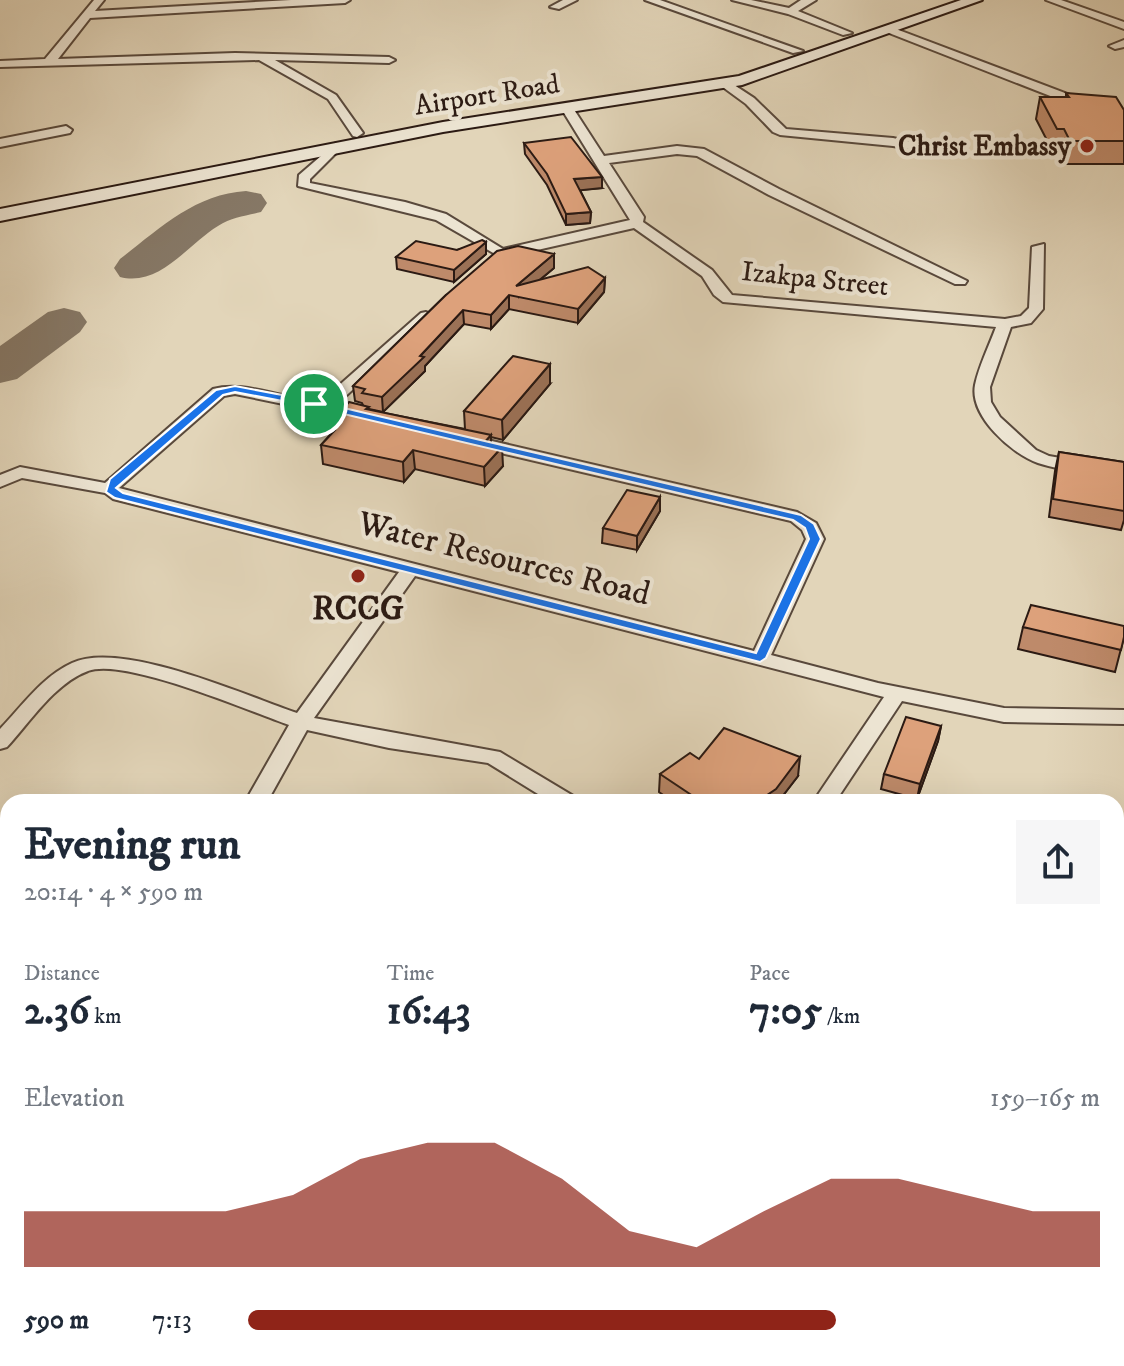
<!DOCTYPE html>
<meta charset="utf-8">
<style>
:root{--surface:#fff;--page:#f6f6f7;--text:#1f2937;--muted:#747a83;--accent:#8f2418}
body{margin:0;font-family:"IM FELL DW Pica",serif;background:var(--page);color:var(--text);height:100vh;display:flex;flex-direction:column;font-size:30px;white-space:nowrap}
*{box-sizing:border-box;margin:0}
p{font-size:26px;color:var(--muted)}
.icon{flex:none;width:44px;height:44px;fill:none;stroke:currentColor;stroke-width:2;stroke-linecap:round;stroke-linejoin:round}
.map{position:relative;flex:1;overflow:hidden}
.panel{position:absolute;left:0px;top:794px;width:1124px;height:572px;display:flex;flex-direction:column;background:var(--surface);border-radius:24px 24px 0 0;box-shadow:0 8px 32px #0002}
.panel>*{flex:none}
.pin{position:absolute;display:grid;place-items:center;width:68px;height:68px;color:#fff;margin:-34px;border:4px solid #fff;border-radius:50%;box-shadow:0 2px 8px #0007}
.round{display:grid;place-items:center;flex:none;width:84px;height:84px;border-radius:0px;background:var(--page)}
.headline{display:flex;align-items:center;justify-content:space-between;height:136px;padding:0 24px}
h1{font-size:44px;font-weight:700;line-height:60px}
.metrics{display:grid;grid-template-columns:repeat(3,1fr);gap:12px;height:136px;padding:8px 24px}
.metrics div{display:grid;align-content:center}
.metrics b{font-size:40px;font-weight:700}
.metrics small{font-size:22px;font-weight:400}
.metrics p{font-size:22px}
.chart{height:224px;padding:16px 24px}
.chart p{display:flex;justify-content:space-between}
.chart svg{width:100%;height:144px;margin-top:8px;fill:var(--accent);opacity:.7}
ul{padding:0 24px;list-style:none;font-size:26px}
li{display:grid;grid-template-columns:128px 96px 1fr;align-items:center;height:60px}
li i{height:20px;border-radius:10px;background:var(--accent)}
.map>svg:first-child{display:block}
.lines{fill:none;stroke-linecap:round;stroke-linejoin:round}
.stream{stroke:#6b7970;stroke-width:9}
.taxiway{fill:#867866;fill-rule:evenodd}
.street-casing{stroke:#59493c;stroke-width:4}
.secondary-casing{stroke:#2b1a13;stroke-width:4}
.street{fill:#ece4d2;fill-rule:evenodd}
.secondary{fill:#ece4d2;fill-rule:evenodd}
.wall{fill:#be8a6a;stroke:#2b1a13;stroke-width:2}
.shaded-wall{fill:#9b7156;stroke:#2b1a13;stroke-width:2}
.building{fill:#dda17b;stroke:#2b1a13;stroke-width:2}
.route{fill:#1a73e8;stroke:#fff;stroke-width:2;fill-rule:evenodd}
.poi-dot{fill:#8f2418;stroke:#ece4d2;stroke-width:3}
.labels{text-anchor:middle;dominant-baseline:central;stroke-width:8;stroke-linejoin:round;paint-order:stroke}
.far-street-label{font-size:28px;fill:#2b1a13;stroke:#ece4d2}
.far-poi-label{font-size:28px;font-weight:bold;fill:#2b1a13;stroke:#ece4d2;text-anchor:end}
.street-label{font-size:34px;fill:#2b1a13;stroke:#ece4d2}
.poi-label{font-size:34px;font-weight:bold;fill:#2b1a13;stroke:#ece4d2}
</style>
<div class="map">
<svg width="1124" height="1366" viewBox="0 0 1124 1366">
<rect width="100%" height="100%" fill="#e2d5b9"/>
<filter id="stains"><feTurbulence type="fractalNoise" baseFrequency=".0025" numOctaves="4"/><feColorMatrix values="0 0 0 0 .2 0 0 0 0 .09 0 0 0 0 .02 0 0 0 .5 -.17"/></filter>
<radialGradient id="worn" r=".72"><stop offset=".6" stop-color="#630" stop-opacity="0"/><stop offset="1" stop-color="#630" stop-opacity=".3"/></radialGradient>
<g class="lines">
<!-- stream -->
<g class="stream">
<polyline points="1116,1207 1124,1206"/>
<polyline points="531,1366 551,1358"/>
</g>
<!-- taxiway -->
<g class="taxiway">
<path d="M246 191 261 194 267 203 261 212C245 216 232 217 218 226 187 245 160 287 120 277L114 268 120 259C159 229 195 194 246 191Z"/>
<polygon points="64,308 80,312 87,322 80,332 17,379 0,383 0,346 48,312"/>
</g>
<!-- street casing -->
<g class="street-casing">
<g id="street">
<polygon points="94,0 104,0 95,11 291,0 350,0 345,3 90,18 58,59 235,53 389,57 395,60 389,63 275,60 336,95 363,133 357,137 353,136 328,99 259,60 0,67 0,61 45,59"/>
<polygon points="563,0 577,0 559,9 550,7"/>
<polygon points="645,0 660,0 803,51 793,53"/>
<polygon points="732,0 751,0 789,8 801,0 816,0 798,11 852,33 843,35 788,14"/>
<polygon points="1046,0 1061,0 1124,22 1124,29"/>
<polygon points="888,26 1094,104 1096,107 1086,110 884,31 883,29"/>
<polygon points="1124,40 1124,47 1115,49 1109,46"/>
<polygon points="720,81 728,81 754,98 786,129 893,138 951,151 945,155 893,146 780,135 773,132 746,104 720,85"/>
<path d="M567 104 571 105 604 156 677 146 704 149 779 189 967 281 965 284H955L769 195 697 156 677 154 609 163 644 217 643 222 712 270 732 295 1005 319 1021 316 1029 308 1032 247 1044 244 1043 309 1031 323 1011 327 990 387 991 402 1000 417 1036 450 1049 456 1124 469V479C1096 474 1065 472 1038 463 1012 454 969 416 975 385 979 366 989 346 996 327L723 302 714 295 702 276 634 228 502 258 436 220 298 186 299 175 336 143 342 147 310 179V183L405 202 446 214 503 249 630 220 561 108Z"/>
<polygon points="66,126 72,130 70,133 0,147 0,139"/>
<path d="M426 312 433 316 431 319 339 402 332 404 372 413V419L366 421 235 394 224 396 119 488 754 651 806 539 802 530 791 521 475 447 467 442 475 437 797 512 816 523 824 539 771 655 878 683 1004 708 1124 710V724L1004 722 902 701 835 802H813L884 697 415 576 314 718 500 752 575 797 578 802H551L488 763 389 748 307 730 267 802H245L289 725C249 711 124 657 88 671 55 683 30 722 7 747L0 749V729C22 706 43 676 72 663 122 640 244 695 297 713L399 572 113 499 105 493 22 478 0 487V475L20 467 105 483 213 389C252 379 289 406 327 396L421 313Z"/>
<polygon points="0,1008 8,1009 8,1029 0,1028"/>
</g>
</g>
<!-- secondary casing -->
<g class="secondary-casing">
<polygon id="secondary" points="961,0 982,0 742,85 443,132 0,221 0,209 443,122 739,76"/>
</g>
<!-- street -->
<use href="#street" class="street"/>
<!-- secondary -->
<use href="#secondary" class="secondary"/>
</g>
<!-- wall -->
<g class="wall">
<polygon points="1066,93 1124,110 1124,164 1066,164 1060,152 1053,152 1036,119 1040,97 1066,97"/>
<polygon points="524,143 602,188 580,190 591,212 590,223 566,225 547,185 525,154"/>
<polygon points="486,242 486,254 454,282 397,269 396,257 457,250"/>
<polygon points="554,268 541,279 605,278 604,292 578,323 509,309 491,329 464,324 425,366 425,371 383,412 369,409 369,410 465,429 464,411 550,384 503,440 491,437 491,445 503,466 485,486 415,469 404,482 323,464 321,445 330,435 329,425 363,405 362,403 355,401 353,386 446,295"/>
<polygon points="1059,452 1124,462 1124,520 1121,530 1049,517 1055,471"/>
<polygon points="660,497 660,511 637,550 602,543 603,528"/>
<polygon points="1023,627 1124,637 1115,672 1018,649"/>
<polygon points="941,726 938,741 917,799 881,789 884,774"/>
<polygon points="699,759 798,776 778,802 673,802 659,792 660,774"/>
</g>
<!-- shaded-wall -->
<g class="shaded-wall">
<polygon points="602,177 602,188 574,191 574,179"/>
<polygon points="591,212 590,223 566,225 566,214"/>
<polygon points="486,242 486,254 454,282 454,270"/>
<polygon points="554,254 554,268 519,297 516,286"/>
<polygon points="605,278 604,292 578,323 578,309"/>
<polygon points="509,295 509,309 491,329 491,315"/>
<polygon points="463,310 464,324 425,366 425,371 383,412 382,397"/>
<polygon points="550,364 550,384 503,440 502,420"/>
<polygon points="491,435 491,454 484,443"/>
<polygon points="502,447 503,466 485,486 484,467"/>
<polygon points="413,450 415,469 404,482 403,462"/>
<polygon points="660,497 660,511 637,550 637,536"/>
<polygon points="941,726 938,741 917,799 920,784"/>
<polygon points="800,757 798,776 778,802 757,802"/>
</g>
<!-- building -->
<g class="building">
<polygon points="1066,93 1116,97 1124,110 1124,141 1070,141 1064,129 1057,129 1040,97 1069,97"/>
<polygon points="571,137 602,177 574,179 591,212 566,214 547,174 524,143"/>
<polygon points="482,240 486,242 454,270 396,257 416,241 457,250"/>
<polygon points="518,246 554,254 516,286 588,267 605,278 578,309 509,295 491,315 463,310 420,356 424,357 382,397 362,393 365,389 353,386 446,295 497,251"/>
<polygon points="513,356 550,364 502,420 464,411"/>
<polygon points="349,402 369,407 366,409 491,435 484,443 502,447 484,467 413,450 403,462 321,445 335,430 329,425"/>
<polygon points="1059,452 1124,462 1124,511 1053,499"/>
<polygon points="627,490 660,497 637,536 603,528"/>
<polygon points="1031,605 1124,626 1124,637 1121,650 1023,627"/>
<polygon points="906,717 941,726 920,784 884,774"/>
<polygon points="724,728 800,757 776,789 757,802 702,802 660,774 690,753 699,759"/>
</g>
<!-- route -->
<path class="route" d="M235 386 314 401 801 515 814 524 821 539 766 658 760 662 115 498 106 492 110 479 216 390ZM235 392 314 407 793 520 805 528 809 539 756 653 123 493 116 488 223 395Z"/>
<!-- markers -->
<g class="poi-dot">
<circle cx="1087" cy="146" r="8"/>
<circle cx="358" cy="576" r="8"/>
</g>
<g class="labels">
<!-- far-street labels -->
<g class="far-street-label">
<text transform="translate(487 95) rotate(-9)">Airport Road</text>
<text transform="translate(815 279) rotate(6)">Izakpa Street</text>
</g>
<!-- far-poi labels -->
<g class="far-poi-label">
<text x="1071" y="146">Christ Embassy</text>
</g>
<!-- street labels -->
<g class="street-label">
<text transform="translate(504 559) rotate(14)">Water Resources Road</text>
</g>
<!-- poi labels -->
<g class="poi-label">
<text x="358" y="609">RCCG</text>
</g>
</g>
<rect width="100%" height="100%" filter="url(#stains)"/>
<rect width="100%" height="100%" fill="url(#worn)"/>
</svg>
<div class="pin" style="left:314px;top:404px;background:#1e9e55"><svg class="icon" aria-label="arrive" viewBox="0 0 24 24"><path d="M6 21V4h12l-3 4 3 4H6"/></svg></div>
<section class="panel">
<div class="headline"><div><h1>Evening run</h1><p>20:14 · 4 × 590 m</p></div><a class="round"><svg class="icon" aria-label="share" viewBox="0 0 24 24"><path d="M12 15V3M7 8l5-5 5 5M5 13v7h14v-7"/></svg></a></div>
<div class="metrics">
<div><p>Distance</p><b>2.36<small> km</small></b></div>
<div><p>Time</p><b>16:43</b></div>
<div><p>Pace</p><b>7:05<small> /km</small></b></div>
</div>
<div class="chart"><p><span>Elevation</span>159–165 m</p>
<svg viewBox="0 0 160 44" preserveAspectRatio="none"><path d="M0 44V27L10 27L20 27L30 27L40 22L50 11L60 6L70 6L80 17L90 33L100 38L110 27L120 17L130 17L140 22L150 27L160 27V44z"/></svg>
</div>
<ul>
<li><b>590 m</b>7:13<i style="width:69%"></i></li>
</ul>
</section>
</div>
